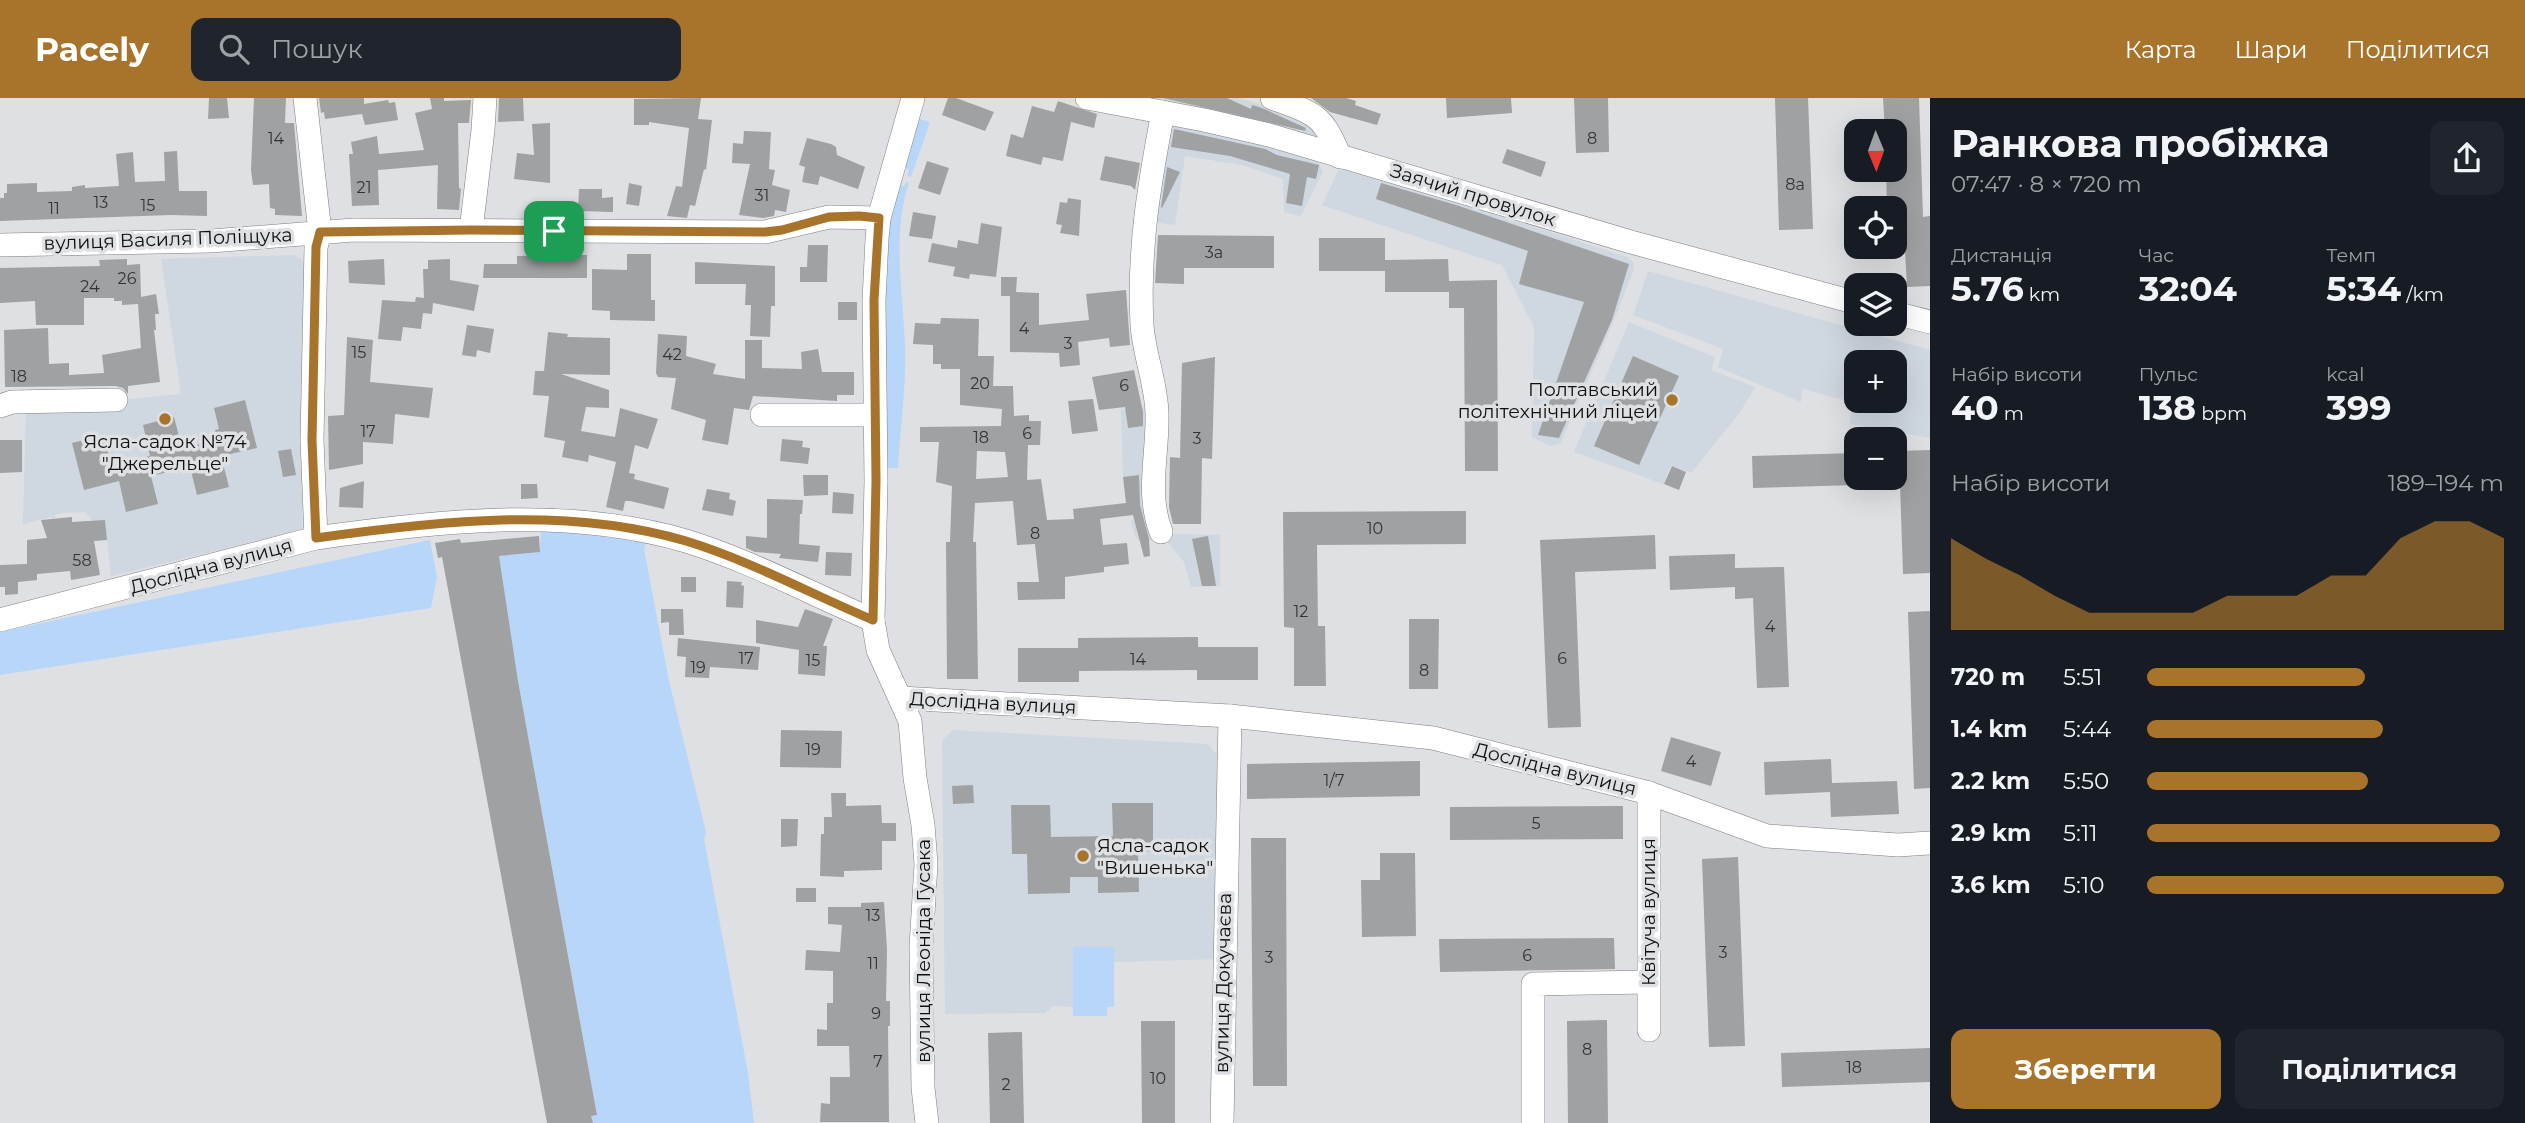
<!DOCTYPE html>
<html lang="uk">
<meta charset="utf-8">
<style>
:root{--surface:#171b24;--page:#20242c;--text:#f1f3f6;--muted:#9ea1a6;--accent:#a8742c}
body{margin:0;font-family:Montserrat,sans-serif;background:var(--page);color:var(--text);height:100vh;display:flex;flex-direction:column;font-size:26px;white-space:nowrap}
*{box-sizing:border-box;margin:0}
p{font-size:23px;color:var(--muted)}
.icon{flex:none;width:38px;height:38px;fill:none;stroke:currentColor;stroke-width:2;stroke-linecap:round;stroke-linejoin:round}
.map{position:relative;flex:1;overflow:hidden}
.details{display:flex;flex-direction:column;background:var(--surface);width:595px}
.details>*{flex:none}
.needle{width:46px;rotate:179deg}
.tools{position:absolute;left:1844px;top:21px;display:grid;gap:14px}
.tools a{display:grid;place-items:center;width:63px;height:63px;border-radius:14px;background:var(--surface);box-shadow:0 7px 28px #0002;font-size:35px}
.pin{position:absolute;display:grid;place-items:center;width:60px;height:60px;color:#fff;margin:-30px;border-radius:14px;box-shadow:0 4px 10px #0006}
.round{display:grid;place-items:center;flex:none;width:74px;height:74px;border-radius:14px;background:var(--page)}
.overview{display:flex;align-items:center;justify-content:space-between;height:119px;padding:0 21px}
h1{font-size:38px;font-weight:700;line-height:52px}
.stats{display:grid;grid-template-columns:repeat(3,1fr);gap:10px;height:119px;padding:7px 21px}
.stats div{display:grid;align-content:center}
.stats b{font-size:35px;font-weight:700}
.stats small{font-size:19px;font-weight:400}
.stats p{font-size:19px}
.chart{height:196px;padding:14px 21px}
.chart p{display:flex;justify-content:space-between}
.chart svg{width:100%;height:126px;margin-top:7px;fill:var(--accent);opacity:.7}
.action{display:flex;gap:14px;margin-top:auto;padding:14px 21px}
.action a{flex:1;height:80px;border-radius:14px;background:var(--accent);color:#fff;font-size:28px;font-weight:700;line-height:80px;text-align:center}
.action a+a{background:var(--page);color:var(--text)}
ul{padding:0 21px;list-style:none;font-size:23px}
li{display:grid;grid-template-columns:112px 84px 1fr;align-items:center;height:52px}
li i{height:18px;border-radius:9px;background:var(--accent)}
header{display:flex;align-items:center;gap:42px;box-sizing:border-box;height:98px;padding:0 35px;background:var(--accent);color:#fff}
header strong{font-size:33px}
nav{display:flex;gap:38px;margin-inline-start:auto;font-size:24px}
.search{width:490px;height:63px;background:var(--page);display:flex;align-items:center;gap:18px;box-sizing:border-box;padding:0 24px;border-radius:14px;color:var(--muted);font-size:26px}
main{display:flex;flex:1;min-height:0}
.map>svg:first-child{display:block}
.built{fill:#cfd7e0;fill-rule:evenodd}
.green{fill:#b7d6f9}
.building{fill:#9fa1a3;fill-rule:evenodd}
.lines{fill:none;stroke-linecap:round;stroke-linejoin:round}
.minor-casing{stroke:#7c7f81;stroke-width:24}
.minor{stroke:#fff;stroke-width:23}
.route-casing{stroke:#fff;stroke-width:14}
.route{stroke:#a8742c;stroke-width:9}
.poi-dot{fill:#a8742c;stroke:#dee0e3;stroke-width:2.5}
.labels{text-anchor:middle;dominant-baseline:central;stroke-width:7;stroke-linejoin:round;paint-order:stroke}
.number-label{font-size:16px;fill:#323434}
.street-label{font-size:19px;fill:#0e0f0f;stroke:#dee0e3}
.poi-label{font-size:19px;fill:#0e0f0f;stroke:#dee0e3;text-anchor:end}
</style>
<header>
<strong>Pacely</strong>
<div class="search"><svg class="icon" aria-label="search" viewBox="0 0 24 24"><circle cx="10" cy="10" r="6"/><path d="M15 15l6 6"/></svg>Пошук</div>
<nav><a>Карта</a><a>Шари</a><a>Поділитися</a></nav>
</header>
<main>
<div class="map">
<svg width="1930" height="1025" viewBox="0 0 1930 1025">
<rect width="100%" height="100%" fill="#dee0e3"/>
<!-- built -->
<g class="built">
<polygon points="1151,0 1240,0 1285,15 1316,30 1320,37 1317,46 1150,5"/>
<polygon points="1169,21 1317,62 1323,74 1301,118 1284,114 1283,81 1242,67 1185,58 1175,127 1147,123"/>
<polygon points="1341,67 1627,159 1634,165 1634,171 1613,225 1560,346 1550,348 1532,339 1534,229 1502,167 1322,107"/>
<polygon points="293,157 301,161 307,170 302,432 111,478 105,423 93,424 86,414 61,415 55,417 55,421 51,419 23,426 26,311 181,296 161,161"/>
<path d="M1648 173 1930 252V340L1850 326 1852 304 1802 291 1801 304 1718 269 1723 251 1633 217ZM1857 264H1895V303H1857Z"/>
<polygon points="1629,224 1715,259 1711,272 1755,289 1740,314 1691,375 1671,367 1663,386 1574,354"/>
<polygon points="1150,309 1158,436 1220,437 1220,488 1191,489 1184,464 1167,443 1138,442 1135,438 1131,423 1134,420 1123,379 1121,311"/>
<polygon points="953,632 1208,646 1224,666 1219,861 1114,864 1113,849 1073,849 1073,909 1053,908 1045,915 945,916 942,642"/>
</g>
<!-- green -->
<g class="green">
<polygon points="917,20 930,24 911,79 907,77 909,71 903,69"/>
<path d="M906 84 909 85C891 137 904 198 905 252 906 292 900 330 898 370H884L883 171 896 87 904 88Z"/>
<polygon points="541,432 646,443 644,451 669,583 706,734 704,741 748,975 754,1025 593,1025 591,1018 597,1016 518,583 499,458 540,454"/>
<polygon points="430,442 437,479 431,510 0,577 0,534"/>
<polygon points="1073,849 1114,849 1114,909 1107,909 1107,918 1073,918"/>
</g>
<!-- building -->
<g class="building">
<polygon points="209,0 227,0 229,20 208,21"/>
<polygon points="254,0 286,0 285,25 294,25 302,118 275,117 275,111 270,110 269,86 253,87 251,72"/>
<polygon points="319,0 364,0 364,6 388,2 389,5 395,4 398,22 365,27 362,16 325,21 324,14 321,15"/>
<polygon points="430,0 444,0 444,3 471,2 469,25 458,25 459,90 461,91 459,112 437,111 438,67 378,72 379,107 352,108 349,56 353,56 351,44 377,38 379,56 424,52 415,15 432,11"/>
<polygon points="499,0 523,0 524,23 498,24"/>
<polygon points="701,0 698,21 712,22 706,72 704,71 695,108 690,107 687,120 667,118 676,88 682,89 689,30 649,24 649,27 634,27 634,1"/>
<polygon points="948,0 956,0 994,14 985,33 942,17"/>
<polygon points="1163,0 1227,0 1251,11 1252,7 1262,10 1306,30 1305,33"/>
<polygon points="1311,0 1346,0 1356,3 1355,7 1381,16 1377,27 1330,14"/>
<polygon points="1446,0 1511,0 1512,15 1447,20"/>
<polygon points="1574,0 1608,0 1609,54 1576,55"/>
<polygon points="1775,0 1808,0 1813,131 1779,132"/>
<polygon points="1883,0 1919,0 1923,119 1930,118 1930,188 1907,189 1904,135 1895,135 1895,110 1887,110 1886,72 1895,72 1895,33 1885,33"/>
<polygon points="1058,3 1097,16 1094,30 1071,24 1063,63 1043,59 1041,67 1006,58 1011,36 1023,40 1032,8 1054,14"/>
<polygon points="550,25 550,85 514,81 517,55 534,57 532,26"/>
<polygon points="1174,31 1265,51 1277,57 1319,67 1316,81 1307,79 1302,108 1286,105 1290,76 1230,58 1171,49"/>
<polygon points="744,33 771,34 769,71 775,72 772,87 790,92 786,114 775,112 774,118 763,120 739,117 750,66 732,65 733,45 743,46"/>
<polygon points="807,40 831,46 836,49 837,57 865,69 858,91 820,78 818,87 802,84 805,69 799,67"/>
<polygon points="1507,51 1546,64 1541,79 1502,65"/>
<polygon points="177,53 179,93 207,93 207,118 171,117 0,123 0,100 4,100 4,95 7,95 7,86 37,85 37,94 72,93 72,89 85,87 85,90 119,88 116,56 133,54 135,84 165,83 164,54"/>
<polygon points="1105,58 1140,65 1135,92 1131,88 1100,82"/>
<polygon points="927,63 949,70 940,97 918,90"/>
<polygon points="1167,69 1180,74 1162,110 1161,109"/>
<polygon points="629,85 642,88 639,108 626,106"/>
<polygon points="1381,85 1456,107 1629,166 1612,222 1559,340 1538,337 1584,204 1519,186 1528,153 1376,101"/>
<polygon points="579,91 602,91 602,100 613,99 613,114 578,113"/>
<polygon points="1068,100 1081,102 1079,138 1060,135 1062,127 1056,126 1060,104 1067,105"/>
<polygon points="913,114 936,118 932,141 909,138"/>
<polygon points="981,125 1002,129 996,179 970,176 969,181 953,178 955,169 928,164 932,145 957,150 958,142 978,146"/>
<polygon points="1158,137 1274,138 1274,170 1184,170 1184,186 1155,185"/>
<rect x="1319" y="140" width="66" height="33"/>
<polygon points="808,147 828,147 827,184 800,184 800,169 807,169"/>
<polygon points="627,156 651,156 651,202 655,202 655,223 610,222 610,213 592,212 592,171 627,172"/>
<polygon points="587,157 587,180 483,180 484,166 517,166 517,158"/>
<polygon points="127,161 127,167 140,166 141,199 156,196 159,216 155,216 156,232 154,232 160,284 128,288 128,296 123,290 116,288 5,289 4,232 48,230 49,266 69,265 69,277 104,275 102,257 141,250 138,206 122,207 122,203 114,203 114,200 84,200 84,227 36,227 35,203 0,205 0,170 100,168 99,162"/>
<polygon points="384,161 385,187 349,185 348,163"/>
<polygon points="450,161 450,182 479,187 474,213 433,205 432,216 423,215 421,231 403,229 401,243 378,241 382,202 415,204 416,199 424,200 423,171 428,171 428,162"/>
<polygon points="1448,161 1449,183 1497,182 1498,373 1465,373 1464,210 1449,210 1449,194 1385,194 1385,162"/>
<polygon points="695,164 775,168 775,208 771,208 770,239 750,238 751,207 745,207 746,186 695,186"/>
<polygon points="1001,179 1017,179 1016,194 1039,195 1039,227 1089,222 1086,196 1126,192 1130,247 1110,249 1109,240 1078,244 1080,267 1060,269 1059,255 1010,254 1010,198 1001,198"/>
<rect x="838" y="204" width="19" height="18"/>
<path d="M941 220 979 221 978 258H994L993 288H1013L1014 318 1029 317V323H1041L1040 347H1028L1027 382 1041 381 1047 422 1074 421 1073 411 1126 405 1123 379 1139 377 1140 407 1149 441 1150 458 1144 459 1133 417 1100 421 1103 447 1127 445 1129 466 1104 469V474L1065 479V501L1018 502 1017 484H1039L1035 446 1017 447 1013 403 975 405 973 444H976L978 581H947L946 444H950L952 388 936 384 939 344H920V329L1001 328 1002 311 960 307V271H941V266H933V247L913 246 915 225 940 226ZM977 353 1005 354 1008 379 976 381Z"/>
<polygon points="467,227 494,231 490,255 477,252 476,259 462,257"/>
<polygon points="548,234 568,236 567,239 610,240 610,277 561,276 609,292 609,310 586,309 581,333 615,339 620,310 658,321 648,351 635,347 629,375 635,376 634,381 669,390 664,411 630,403 625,403 623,413 606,409 616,364 589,357 588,364 562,359 565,343 544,339 549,298 533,297 535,273 544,273"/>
<polygon points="658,236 687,238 686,258 716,266 713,276 745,281 745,242 762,242 762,270 802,271 801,254 818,251 822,274 854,274 854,297 837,297 837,303 753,298 749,312 734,310 728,347 702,342 706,322 671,311 676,280 658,279 656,275"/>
<polygon points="347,239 373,242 370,284 433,290 429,320 395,316 393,346 363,344 363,366 329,372 328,318 344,317"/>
<polygon points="1633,258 1679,278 1639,367 1594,348"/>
<polygon points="1215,259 1212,361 1202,360 1201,426 1173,426 1169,409 1170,359 1180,360 1182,265"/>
<polygon points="1134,272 1143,314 1143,328 1128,330 1125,309 1099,312 1092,279"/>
<polygon points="1093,301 1098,333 1072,336 1068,303"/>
<polygon points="245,302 257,350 221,358 229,389 197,397 190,369 151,378 158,406 126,414 119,383 84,392 72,345 104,337 111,367 150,358 143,327 174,319 182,350 217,342 215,332 219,331 214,310"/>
<polygon points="782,341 803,343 802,349 810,350 808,366 780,363"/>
<polygon points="0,342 22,342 22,374 0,375"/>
<polygon points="291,351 296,377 283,379 278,353"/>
<polygon points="1930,352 1930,475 1903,476 1900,386 1895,386 1895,353"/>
<polygon points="1857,355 1857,387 1753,390 1752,358"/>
<polygon points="1672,368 1686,374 1679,392 1664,386"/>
<polygon points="803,377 828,377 828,397 804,398"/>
<polygon points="364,383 363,410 339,409 340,390"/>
<polygon points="521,386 537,386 538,400 521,401"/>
<polygon points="707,391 730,395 729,401 736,403 733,418 702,412"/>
<polygon points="833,394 854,396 853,416 832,415"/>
<polygon points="767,401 803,402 802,416 800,416 799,446 820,448 818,464 779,460 781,456 755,454 746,450 746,438 767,440"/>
<polygon points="1466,413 1466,446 1317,447 1318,528 1325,528 1326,588 1294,588 1294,530 1284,529 1283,414"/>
<polygon points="72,419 72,424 105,422 107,442 94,443 100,477 71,482 70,473 37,476 37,482 18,484 18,496 5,497 5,489 0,489 0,467 27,466 27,442 47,440 41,422"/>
<polygon points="1655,437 1656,471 1575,474 1581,629 1548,630 1540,442"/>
<polygon points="539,438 540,454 499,458 518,583 597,1017 591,1018 593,1025 547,1025 442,459 438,460 435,445 460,441 461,445"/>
<polygon points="1208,438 1216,488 1202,488 1192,441"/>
<polygon points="826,454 852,455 851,478 825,477"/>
<polygon points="1735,456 1735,470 1784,469 1789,589 1757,590 1753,500 1735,501 1735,489 1670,492 1669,458"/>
<rect x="681" y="479" width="15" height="15"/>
<polygon points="727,483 742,484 741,487 744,488 743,510 726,509"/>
<polygon points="661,511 683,511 684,537 669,537 669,524 661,525"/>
<polygon points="805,511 833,521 823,548 827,548 825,578 798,576 799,552 756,545 756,522 798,529"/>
<polygon points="1930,513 1930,690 1914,691 1908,514"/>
<polygon points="1409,521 1439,521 1438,591 1409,591"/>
<polygon points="1198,539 1198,549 1258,549 1258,582 1197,582 1197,572 1079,573 1079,584 1018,584 1018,550 1078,550 1078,540"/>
<polygon points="678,540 760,549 758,572 710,569 709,580 685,579 686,559 677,558"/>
<polygon points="781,632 842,633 841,670 780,669"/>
<polygon points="1671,639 1721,654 1711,688 1661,673"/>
<polygon points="1831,661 1832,685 1897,683 1899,716 1831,719 1830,694 1765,697 1764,664"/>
<polygon points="1420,663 1420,698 1247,701 1247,666"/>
<polygon points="973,687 974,705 953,706 952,688"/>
<polygon points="831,695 846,695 846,708 881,707 882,725 896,725 896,743 882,743 882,772 844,773 844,779 820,778 821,736 824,736 824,719 832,719"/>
<polygon points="1112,705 1153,705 1153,753 1138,754 1139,794 1098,795 1098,779 1070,779 1070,795 1028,796 1027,756 1012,756 1011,707 1050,707 1051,739 1113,738"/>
<polygon points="1623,708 1623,741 1450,742 1450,709"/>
<polygon points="781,721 798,721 797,748 781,749"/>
<polygon points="1251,740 1286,740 1287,988 1253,988"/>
<polygon points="1380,755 1415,755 1416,838 1362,839 1361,782 1380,782"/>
<polygon points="1738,759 1745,948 1709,949 1702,761"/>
<rect x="796" y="790" width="20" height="14"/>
<polygon points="884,804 887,852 886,903 890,903 890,928 888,928 889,1024 820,1024 821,1005 830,1006 830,979 850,979 849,948 817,948 817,931 827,932 827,905 833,905 833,873 805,872 806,852 840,854 842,827 828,826 828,809 861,809 861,805"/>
<polygon points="1614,840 1615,871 1440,874 1439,841"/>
<polygon points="1607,922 1608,1025 1568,1025 1567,923"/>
<polygon points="1141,923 1175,923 1175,1025 1142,1025"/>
<polygon points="1022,934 1024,1025 990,1025 988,935"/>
<polygon points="1930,950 1930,984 1782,989 1781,955"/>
</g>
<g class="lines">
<!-- minor casing -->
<g class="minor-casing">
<g id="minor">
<polyline points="305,0 320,134 316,149 312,342 316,440"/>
<polyline points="1087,0 1204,22 1269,37 1631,144 1857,205"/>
<path d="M1272 0C1315 16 1322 15 1340 59"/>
<polyline points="471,132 483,32 485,0"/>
<polyline points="0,147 211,143 354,132 765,134 829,119 879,120"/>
<polyline points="1895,215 1930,224"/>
<polyline points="0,308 12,304 116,302"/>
<polyline points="762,317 875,317"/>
<path d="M1161 434C1146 395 1158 357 1157 317 1157 287 1144 257 1142 227 1138 152 1149 87 1163 14"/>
<path d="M0 522 316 440C437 423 567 408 686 443 751 463 811 496 873 522L878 552 910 623 915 680 923 727 926 766 921 849 923 990 927 1025"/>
<polyline points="873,522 876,383 874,202 877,141 879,120 913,0"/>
<polyline points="900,600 1230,618 1433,640 1649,695 1767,738 1898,747 1930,745"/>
<polyline points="1649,695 1649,932"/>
<polyline points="1222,1025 1230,618"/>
<polyline points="1533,1025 1533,886 1648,884"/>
</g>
</g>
<!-- minor -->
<use href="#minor" class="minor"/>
</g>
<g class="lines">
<!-- route casing -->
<g class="route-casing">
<path id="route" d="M859 118 879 120 874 202 876 383 873 522C811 496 751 463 686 443 567 408 437 423 316 440L312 342 316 149 320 134 471 132 765 134 782 132 829 119Z"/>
</g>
<!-- route -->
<use href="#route" class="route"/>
</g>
<!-- markers -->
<g class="poi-dot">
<circle cx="1672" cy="302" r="7"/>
<circle cx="165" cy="321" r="7"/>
<circle cx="1083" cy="758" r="7"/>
</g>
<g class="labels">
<!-- number labels -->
<g class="number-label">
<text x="276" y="40">14</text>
<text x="1592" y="40">8</text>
<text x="1795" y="86">8а</text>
<text x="364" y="89">21</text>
<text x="762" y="97">31</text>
<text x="101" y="104">13</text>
<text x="148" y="107">15</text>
<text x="54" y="110">11</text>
<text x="1214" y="154">3а</text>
<text x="127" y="180">26</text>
<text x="90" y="188">24</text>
<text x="1024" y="230">4</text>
<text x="1068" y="245">3</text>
<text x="359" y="254">15</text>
<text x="672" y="256">42</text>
<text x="19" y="278">18</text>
<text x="980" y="285">20</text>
<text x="1124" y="287">6</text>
<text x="368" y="333">17</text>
<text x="1027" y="335">6</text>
<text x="981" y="339">18</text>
<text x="1197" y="340">3</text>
<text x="1375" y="430">10</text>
<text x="1035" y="435">8</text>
<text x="82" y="462">58</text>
<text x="1301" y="513">12</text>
<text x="1770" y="528">4</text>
<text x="746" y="560">17</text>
<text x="1562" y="560">6</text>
<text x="1138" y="561">14</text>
<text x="813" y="562">15</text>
<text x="698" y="569">19</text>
<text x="1424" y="572">8</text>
<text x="813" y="651">19</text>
<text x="1691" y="663">4</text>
<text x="1334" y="682">1/7</text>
<text x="1536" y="725">5</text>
<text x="873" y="817">13</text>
<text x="1723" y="854">3</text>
<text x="1527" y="857">6</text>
<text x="1269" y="859">3</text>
<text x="873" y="865">11</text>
<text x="876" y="915">9</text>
<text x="1587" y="951">8</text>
<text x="878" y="963">7</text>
<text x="1854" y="969">18</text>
<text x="1158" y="980">10</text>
<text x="1006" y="986">2</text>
</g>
<!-- street labels -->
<g class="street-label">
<text transform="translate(1473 97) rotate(17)">Заячий провулок</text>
<text transform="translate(168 141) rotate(-2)">вулиця Василя Поліщука</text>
<text transform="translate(211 468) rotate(-15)">Дослідна вулиця</text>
<text transform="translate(993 605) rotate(3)">Дослідна вулиця</text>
<text transform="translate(1555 671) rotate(14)">Дослідна вулиця</text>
<text transform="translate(1648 814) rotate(-90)">Квітуча вулиця</text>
<text transform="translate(923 853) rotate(-90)">вулиця Леоніда Гусака</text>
<text transform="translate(1223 885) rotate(-89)">вулиця Докучаєва</text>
</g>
<!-- poi labels -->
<g class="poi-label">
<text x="1658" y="291">Полтавський<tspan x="1658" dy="22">політехнічний ліцей</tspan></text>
<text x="165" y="343" text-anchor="middle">Ясла-садок №74<tspan x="165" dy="22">"Джерельце"</tspan></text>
<text x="1097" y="747" text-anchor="start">Ясла-садок<tspan x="1097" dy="22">"Вишенька"</tspan></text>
</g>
</g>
</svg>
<div class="tools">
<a><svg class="needle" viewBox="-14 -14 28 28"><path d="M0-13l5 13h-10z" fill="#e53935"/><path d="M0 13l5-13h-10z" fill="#9ea1a6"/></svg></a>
<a><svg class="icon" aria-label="locate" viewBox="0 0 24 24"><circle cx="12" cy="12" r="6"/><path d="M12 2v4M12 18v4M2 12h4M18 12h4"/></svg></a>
<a><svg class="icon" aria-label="layers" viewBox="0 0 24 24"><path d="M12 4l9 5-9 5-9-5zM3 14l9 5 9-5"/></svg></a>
<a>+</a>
<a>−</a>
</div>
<div class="pin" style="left:554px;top:133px;background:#1e9e55"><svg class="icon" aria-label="arrive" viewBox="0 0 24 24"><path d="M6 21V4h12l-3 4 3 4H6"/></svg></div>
</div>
<section class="details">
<div class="overview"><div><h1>Ранкова пробіжка</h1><p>07:47 · 8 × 720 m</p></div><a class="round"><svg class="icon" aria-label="share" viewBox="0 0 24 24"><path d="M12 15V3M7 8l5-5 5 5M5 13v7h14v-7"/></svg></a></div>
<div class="stats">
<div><p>Дистанція</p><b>5.76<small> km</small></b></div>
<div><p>Час</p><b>32:04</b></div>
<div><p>Темп</p><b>5:34<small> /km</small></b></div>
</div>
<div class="stats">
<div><p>Набір висоти</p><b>40<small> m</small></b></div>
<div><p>Пульс</p><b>138<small> bpm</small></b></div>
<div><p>kcal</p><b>399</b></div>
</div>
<div class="chart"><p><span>Набір висоти</span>189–194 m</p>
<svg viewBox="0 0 160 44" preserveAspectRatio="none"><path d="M0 44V12L10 19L20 25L30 32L40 38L50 38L60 38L70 38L80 32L90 32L100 32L110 25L120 25L130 12L140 6L150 6L160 12V44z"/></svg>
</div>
<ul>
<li><b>720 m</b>5:51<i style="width:61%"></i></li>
<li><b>1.4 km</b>5:44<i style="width:66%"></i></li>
<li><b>2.2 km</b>5:50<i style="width:62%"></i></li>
<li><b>2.9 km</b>5:11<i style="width:99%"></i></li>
<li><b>3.6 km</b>5:10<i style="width:100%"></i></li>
</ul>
<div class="action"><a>Зберегти</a><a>Поділитися</a></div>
</section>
</main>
